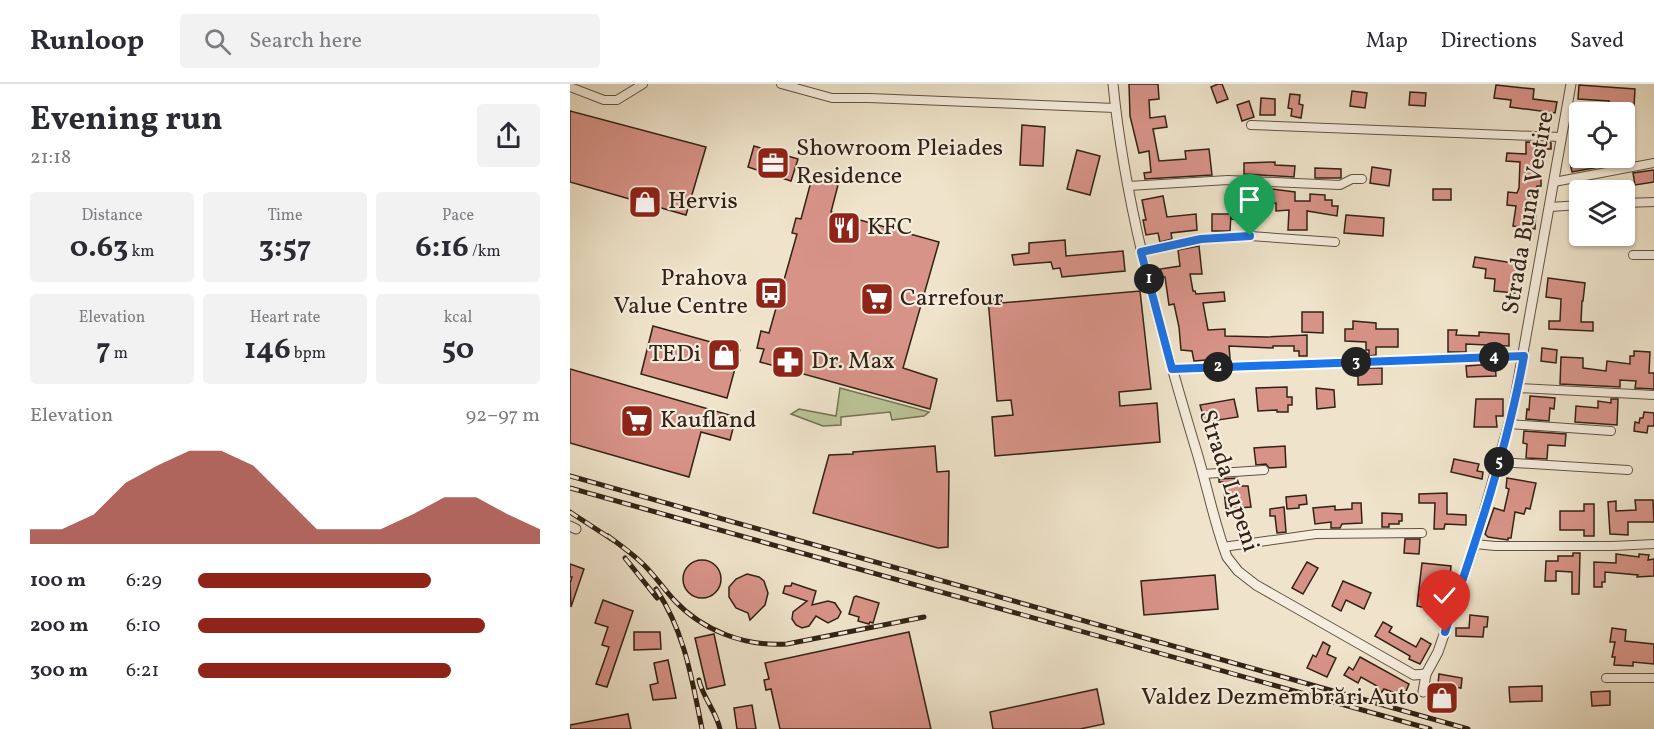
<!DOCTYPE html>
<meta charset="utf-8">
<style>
:root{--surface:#fff;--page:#f2f2f3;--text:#2b2b33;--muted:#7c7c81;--line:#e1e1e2;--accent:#8f2418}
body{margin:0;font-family:Vollkorn,serif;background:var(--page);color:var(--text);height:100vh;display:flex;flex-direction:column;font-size:22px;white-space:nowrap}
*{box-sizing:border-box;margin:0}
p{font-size:20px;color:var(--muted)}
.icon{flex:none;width:33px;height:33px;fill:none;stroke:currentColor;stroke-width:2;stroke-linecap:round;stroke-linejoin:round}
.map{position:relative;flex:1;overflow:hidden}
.side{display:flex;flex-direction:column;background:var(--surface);width:570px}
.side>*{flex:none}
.buttons{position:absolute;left:999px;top:18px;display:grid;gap:12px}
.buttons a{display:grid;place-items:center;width:66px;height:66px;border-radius:6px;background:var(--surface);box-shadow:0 2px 4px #0004;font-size:30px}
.pin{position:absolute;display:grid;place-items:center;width:51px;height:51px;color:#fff;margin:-62px -26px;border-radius:50% 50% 50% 0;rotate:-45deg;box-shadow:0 0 6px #0007}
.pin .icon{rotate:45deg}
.km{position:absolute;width:30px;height:30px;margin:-15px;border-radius:50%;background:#222;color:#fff;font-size:16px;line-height:30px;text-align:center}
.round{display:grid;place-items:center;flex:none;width:63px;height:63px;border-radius:6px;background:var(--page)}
.overview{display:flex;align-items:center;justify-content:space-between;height:102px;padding:0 30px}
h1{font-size:33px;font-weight:700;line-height:45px}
.figures{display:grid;grid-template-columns:repeat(3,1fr);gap:9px;height:102px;padding:6px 30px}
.figures div{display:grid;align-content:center;border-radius:6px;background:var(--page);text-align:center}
.figures b{font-size:30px;font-weight:700}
.figures small{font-size:16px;font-weight:400}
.figures p{font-size:16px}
.chart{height:168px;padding:12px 30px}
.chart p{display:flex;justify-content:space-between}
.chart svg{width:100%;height:108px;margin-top:6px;fill:var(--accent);opacity:.7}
ul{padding:0 30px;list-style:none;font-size:20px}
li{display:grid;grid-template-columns:96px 72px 1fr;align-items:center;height:45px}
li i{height:15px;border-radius:8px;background:var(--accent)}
header{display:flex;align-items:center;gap:36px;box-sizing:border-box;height:84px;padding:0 30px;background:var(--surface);border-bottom:2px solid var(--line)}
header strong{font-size:28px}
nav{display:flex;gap:33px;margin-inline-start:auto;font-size:21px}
.search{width:420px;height:54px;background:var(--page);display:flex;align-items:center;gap:15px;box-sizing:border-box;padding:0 21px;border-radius:6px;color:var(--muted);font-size:22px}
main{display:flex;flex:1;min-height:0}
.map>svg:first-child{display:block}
.green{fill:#bac497;stroke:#767356;stroke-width:1.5}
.building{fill:#d89388;stroke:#322215;stroke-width:1.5}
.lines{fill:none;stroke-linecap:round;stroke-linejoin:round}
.minor-casing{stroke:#615242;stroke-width:10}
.tertiary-casing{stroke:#615242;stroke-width:11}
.minor{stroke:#f5eddd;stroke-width:8}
.tertiary{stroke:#f5eddd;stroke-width:9}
.rail-casing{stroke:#322215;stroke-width:5}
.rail{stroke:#f5eddd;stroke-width:3;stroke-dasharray:9;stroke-linecap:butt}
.route-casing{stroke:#fff;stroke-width:12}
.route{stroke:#1a73e8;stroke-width:8}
.labels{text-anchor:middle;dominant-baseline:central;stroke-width:4.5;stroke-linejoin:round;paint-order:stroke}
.poi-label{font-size:24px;fill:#322215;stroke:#f5eddd;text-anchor:start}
.street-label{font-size:24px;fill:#322215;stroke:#f5eddd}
</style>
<header>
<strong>Runloop</strong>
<div class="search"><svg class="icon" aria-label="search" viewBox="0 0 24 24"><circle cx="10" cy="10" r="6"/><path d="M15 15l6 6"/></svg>Search here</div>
<nav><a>Map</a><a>Directions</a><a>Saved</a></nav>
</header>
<main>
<section class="side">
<div class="overview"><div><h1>Evening run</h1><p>21:18</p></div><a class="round"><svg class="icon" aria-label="share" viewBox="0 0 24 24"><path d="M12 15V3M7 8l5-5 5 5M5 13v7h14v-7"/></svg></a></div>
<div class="figures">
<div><p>Distance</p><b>0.63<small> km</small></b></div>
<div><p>Time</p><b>3:57</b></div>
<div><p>Pace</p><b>6:16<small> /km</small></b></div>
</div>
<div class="figures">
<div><p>Elevation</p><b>7<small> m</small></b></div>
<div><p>Heart rate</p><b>146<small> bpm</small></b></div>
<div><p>kcal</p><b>50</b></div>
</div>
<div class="chart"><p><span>Elevation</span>92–97 m</p>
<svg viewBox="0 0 160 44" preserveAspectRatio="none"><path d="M0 44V38L10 38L20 32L30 19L40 12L50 6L60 6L70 12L80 25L90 38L100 38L110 38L120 32L130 25L140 25L150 32L160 38V44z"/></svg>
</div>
<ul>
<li><b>100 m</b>6:29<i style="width:68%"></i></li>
<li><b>200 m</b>6:10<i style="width:84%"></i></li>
<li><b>300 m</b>6:21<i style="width:74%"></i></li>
</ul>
</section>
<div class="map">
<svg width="1084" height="645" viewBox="0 0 1084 645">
<rect width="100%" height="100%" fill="#efe4cb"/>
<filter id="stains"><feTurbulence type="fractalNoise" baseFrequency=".00333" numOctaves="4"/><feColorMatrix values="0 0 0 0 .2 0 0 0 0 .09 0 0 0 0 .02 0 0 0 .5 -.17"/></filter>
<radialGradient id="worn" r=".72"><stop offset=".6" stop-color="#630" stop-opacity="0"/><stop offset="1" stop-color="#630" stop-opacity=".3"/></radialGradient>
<!-- green -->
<polygon class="green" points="270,304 359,328 354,332 322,336 320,328 271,333 271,341 253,342 221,330 229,325 266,332"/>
<!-- building -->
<g class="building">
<polygon points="559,0 588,0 589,15 579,16 580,34 595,32 597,43 583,45 589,77 616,75 615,67 639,65 642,91 575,95 574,89 581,88 579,67 569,69 560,32"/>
<polygon points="648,0 652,0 658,15 647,19 641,3"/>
<polygon points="926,1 964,5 963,15 987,18 985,29 940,23 941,16 924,14"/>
<polygon points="1009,1 1065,5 1064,23 1038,21 1039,17 1008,15"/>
<polygon points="782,7 797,9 795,24 780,22"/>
<polygon points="840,8 856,9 855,22 839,21"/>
<polygon points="720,10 730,11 729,20 733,21 731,34 721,32 722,25 718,24"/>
<polygon points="691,14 705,15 705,31 690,31"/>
<polygon points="679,17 684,33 672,37 667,21"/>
<polygon points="0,27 136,63 116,131 0,98"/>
<polygon points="452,41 475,43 473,82 450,81"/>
<polygon points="956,58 981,59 981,65 968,65 966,93 971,93 971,102 967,102 965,145 943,142 946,122 937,121 938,108 947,109 949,104 950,78 936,77 937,69 956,70"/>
<polygon points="184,62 228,75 221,97 178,83"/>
<polygon points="507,66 530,72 520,111 497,105"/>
<polygon points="1025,74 1045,74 1046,80 1002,88 1000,79"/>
<polygon points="705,78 705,81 725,82 724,93 674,90 674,79"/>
<polygon points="802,83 821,86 819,102 800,99"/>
<polygon points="745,84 771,85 771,94 745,94"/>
<polygon points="1084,86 1084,98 1065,101 1063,89"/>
<polygon points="242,94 268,101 261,128 369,158 333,284 367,295 360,325 190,278 194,265 187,264 191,247 199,249 227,150 222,149 226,134 231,135"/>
<polygon points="686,103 725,108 725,117 740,117 740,110 755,111 755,116 762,116 762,122 768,122 767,132 737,127 737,146 718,146 719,126 706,127 706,119 687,120"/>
<rect x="863" y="105" width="18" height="11"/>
<polygon points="593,112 597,133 626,130 627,146 601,149 602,155 590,158 588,149 576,151 573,136 576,136 572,116"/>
<polygon points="663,123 682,126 680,138 661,135"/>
<polygon points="642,130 661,130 660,147 642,147"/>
<polygon points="776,131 814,134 813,152 774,149"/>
<polygon points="495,156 496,172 553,167 555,187 492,193 490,184 483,185 481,178 444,181 442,171 459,169 459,159"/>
<polygon points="629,162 632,190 620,190 623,207 625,207 626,210 654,208 655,217 633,219 638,246 655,245 655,252 697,253 737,251 737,272 729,272 729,267 724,267 724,262 703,262 703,264 659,262 660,274 624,277 622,267 611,266 609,243 604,220 599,221 595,193 593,193 590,185 610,182 608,166"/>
<polygon points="905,173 956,181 953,198 946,197 945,209 924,207 925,195 915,194 916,185 903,183"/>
<polygon points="978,194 1015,199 1013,217 1012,217 1011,238 1023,238 1023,247 979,245 979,237 990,237 991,215 976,213"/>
<polygon points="570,207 581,305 549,308 550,322 587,319 590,358 425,372 422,333 443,331 441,316 427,317 418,215 431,215 431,219"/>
<polygon points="732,228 753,228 753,249 732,248"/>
<polygon points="783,237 806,239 806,245 828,245 828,263 806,263 806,271 799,272 799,266 796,266 796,258 775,257 775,245 783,245"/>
<polygon points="83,242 170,266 157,314 71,290"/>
<polygon points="878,246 887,246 886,251 909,252 909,248 939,250 939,262 896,260 896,268 878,268"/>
<polygon points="972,264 987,266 986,279 971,277"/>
<polygon points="1064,267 1080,268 1079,289 1084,289 1084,305 1065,304 1066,297 1050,296 1050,303 990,300 991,273 1013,274 1013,284 1036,287 1037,277 1060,280 1060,272 1064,272"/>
<polygon points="925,280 926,292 897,293 896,282"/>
<polygon points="792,284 812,284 812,300 788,301 788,290 792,290"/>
<polygon points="0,285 166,333 160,356 131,348 119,393 0,359"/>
<polygon points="717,303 717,313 722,313 722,321 718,321 718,328 707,328 707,326 688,327 686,304"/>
<polygon points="746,304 764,306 765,323 747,325"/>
<polygon points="960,312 985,314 984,325 980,324 979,337 956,335 957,325 959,326"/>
<polygon points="664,315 668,333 635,338 630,321"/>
<polygon points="906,315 933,315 933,332 926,332 927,343 904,343"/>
<polygon points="1041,315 1048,315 1047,341 1005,338 1006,322 1028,324 1028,317 1041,319"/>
<polygon points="1074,328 1084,329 1084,342 1078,342 1077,349 1064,347 1065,338 1069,339 1070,334 1073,334"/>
<polygon points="954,347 996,350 995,362 978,361 977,375 956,374 957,360 953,359"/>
<polygon points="365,362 367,388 379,387 378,463 368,464 243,429 259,371 283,370 283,368"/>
<polygon points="715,362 716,383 699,384 696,380 686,381 684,364"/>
<polygon points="884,375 909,380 907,387 913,388 912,395 881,388"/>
<polygon points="668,394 668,402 678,402 681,423 656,425 653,398 649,398 649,395"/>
<polygon points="937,394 966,399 960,425 956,424 954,430 945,428 941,454 938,454 938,456 918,453 915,450 924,424 934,427 939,405 936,404"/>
<polygon points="877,409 877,430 896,431 896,441 875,440 874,445 864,445 865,419 849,419 849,410"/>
<polygon points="736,411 737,420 729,421 729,424 717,425 716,413"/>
<polygon points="1065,416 1083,416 1084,438 1058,438 1058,451 1040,450 1038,418 1046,417 1046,427 1066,426"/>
<polygon points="782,419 791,419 792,439 772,440 770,444 761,444 761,438 745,440 743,424 765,422 765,426 782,425"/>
<polygon points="1014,420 1024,420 1024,452 1014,452 1014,446 990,446 990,427 1014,427"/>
<polygon points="714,423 716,448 707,449 705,432 700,432 700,425"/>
<polygon points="812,429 832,430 832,437 829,437 829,440 819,440 819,443 812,443"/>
<polygon points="835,455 850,455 849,470 834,469"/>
<polygon points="1003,469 1010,469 1009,510 1002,510 1002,488 986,487 986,497 975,497 976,477 988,477 988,472 1003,472"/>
<polygon points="1046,470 1069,473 1069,470 1079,471 1078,476 1084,475 1084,492 1067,493 1068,491 1035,488 1035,498 1032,498 1032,503 1024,503 1024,478 1046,479"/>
<circle cx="132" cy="495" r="19"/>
<polygon points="737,478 748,484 733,510 722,504"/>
<polygon points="852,479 881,482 880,493 866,491 861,525 847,522"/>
<polygon points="0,480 14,485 1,523 0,499 2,493 0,493"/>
<polygon points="177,490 189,493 194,497 198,509 195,521 180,536 178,529 166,524 159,513 159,503 166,495"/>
<polygon points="645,491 648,525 574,531 571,497"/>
<polygon points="773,497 801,509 794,525 776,516 771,527 762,522"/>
<polygon points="222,499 246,507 242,521 258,517 265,519 271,528 268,534 258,539 246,532 239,542 232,544 226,541 222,535 223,528 237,517 213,509 215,502 221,502"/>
<polygon points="286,512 309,519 303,539 300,538 299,540 288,537 289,533 279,530 284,513"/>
<polygon points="33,516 63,527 37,603 26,600 39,563 32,561 38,543 25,539"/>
<polygon points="900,531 918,533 917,543 914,543 913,553 886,552 886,544 899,544"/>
<polygon points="813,538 822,543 819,548 846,563 851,554 861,560 850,580 839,575 840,572 805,552"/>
<polygon points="1042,544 1056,546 1055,557 1084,560 1084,580 1063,578 1063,582 1044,581 1045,573 1042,573 1045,558 1040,558"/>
<polygon points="64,548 90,548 91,565 64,566"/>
<polygon points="339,548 361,645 210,645 201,605 196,606 194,596 199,595 195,579"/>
<polygon points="144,550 155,601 137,605 125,554"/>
<polygon points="753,558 760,562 757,570 766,574 757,593 737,584 743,571 746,573"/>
<polygon points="790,573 839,600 834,612 814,605 811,609 805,605 807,602 791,593 788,599 774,591 779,583 783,586"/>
<polygon points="98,576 106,614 83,616 80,601 88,599 84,579"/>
<polygon points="869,590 892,594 891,604 868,600"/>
<polygon points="972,602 972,617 940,618 939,603"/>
<polygon points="527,605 534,640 510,645 423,645 420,628"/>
<polygon points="1040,607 1040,621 1022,622 1021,608"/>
<polygon points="182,621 186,645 167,645 164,624"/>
<polygon points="58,630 61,645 0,645 0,641"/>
</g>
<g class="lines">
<!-- minor casing -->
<g class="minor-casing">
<g id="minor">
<polyline points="211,0 262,14 299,14 545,24"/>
<polyline points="0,3 34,16 47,16 73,0"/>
<polyline points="681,41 991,53"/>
<polyline points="984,98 1084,79"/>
<polyline points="558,102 658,96 770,101 782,95 792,95"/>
<polyline points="1054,119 1084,118"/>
<polyline points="980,123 1010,121"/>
<polyline points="571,168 631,155 680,152 765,158"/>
<polyline points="1063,171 1084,171"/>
<polyline points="602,285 954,272"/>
<polyline points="948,304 1084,311"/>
<polyline points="939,340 1041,347"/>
<polyline points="929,378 1058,386"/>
<polyline points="634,390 694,386"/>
<polyline points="905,460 925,462 1043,462 1084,460"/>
<polyline points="653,463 746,450 852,449"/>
<polyline points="1036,594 1084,594"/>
</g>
</g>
<!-- tertiary casing -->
<g class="tertiary-casing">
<g id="tertiary">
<path d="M543 0C555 122 589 242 624 359 636 396 643 436 657 473L668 487 686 501 844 591 856 590"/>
<polyline points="0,442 6,445"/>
<polyline points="853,608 856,590 868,568 905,460 943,325 1001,0"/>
</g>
</g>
<!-- minor -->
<use href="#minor" class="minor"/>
<!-- tertiary -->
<use href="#tertiary" class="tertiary"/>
<!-- rail casing -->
<g class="rail-casing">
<g id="rail">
<polyline points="0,392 898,645"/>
<polyline points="0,404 860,645"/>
<polyline points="0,428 43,456"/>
<path d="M38 452C50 461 63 470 74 481 85 492 94 505 104 516 133 547 176 563 217 560L354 533"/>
<polyline points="55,474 87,514"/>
<path d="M86 505C115 548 122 596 132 645"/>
<path d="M129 596C133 614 146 627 150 645"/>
</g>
</g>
<!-- rail -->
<use href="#rail" class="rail"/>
</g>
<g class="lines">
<!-- route casing -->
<g class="route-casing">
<path id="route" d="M680 152 631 155 571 168 602 285 954 272C937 366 906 457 875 548"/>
</g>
<!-- route -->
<use href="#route" class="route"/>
</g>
<!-- icons -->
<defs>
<g id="office-square" transform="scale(1.725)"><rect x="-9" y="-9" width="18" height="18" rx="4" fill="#8f2418" stroke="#f5eddd"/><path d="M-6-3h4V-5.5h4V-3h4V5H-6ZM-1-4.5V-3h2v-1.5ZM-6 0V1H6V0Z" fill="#fff"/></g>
<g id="shop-square" transform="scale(1.725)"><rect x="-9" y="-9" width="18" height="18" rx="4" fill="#8f2418" stroke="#f5eddd"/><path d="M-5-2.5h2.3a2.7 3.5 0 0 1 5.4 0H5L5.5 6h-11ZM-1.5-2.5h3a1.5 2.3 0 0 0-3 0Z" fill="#fff"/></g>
<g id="restaurant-square" transform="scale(1.725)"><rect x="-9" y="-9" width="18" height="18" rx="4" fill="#8f2418" stroke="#f5eddd"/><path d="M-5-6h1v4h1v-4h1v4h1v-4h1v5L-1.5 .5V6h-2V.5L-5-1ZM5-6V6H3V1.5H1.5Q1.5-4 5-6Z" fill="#fff"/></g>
<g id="bus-square" transform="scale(1.725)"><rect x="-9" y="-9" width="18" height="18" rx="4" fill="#8f2418" stroke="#f5eddd"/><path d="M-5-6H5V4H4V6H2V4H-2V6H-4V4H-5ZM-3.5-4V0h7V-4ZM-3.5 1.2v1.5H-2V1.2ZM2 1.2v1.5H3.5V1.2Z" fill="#fff"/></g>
<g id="supermarket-square" transform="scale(1.725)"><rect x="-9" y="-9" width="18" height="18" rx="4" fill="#8f2418" stroke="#f5eddd"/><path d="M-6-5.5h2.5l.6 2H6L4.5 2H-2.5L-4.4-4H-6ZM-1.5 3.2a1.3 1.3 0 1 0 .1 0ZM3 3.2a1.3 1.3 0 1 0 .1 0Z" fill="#fff"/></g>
<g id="pharmacy-square" transform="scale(1.725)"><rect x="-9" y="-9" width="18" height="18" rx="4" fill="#8f2418" stroke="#f5eddd"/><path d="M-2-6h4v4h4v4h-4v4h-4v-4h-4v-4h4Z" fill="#fff"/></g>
</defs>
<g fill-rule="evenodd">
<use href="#office-square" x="203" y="79"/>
<use href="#shop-square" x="75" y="118"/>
<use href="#restaurant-square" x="274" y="144"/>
<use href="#bus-square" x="201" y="209"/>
<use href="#supermarket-square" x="307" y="215"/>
<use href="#shop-square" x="154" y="271"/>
<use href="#pharmacy-square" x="218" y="278"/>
<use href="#supermarket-square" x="67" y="337"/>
<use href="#shop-square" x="872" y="614"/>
</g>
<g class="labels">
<!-- poi labels -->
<g class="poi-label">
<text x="226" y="65">Showroom Pleiades<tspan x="226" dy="28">Residence</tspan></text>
<text x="98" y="118">Hervis</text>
<text x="297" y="144">KFC</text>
<text x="178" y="195" text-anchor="end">Prahova<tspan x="178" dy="28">Value Centre</tspan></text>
<text x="330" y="215">Carrefour</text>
<text x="131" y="271" text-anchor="end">TEDi</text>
<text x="241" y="278">Dr. Max</text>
<text x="90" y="337">Kaufland</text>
<text x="849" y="614" text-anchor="end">Valdez Dezmembrări Auto</text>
</g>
<!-- street labels -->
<g class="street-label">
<text transform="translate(959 129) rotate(-80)">Strada Buna Vestire</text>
<text transform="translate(658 397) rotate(72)">Strada Lupeni</text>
</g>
</g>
<rect width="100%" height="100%" filter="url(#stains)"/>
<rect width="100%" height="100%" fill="url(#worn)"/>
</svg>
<div class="buttons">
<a><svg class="icon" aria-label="locate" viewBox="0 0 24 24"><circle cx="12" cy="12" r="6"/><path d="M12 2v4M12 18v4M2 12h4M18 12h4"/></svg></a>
<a><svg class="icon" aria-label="layers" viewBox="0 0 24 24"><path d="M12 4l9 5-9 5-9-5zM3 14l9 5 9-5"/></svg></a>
</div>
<div class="pin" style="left:680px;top:152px;background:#1e9e55"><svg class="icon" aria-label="arrive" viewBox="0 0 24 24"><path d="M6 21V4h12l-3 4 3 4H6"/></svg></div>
<div class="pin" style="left:875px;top:548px;background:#d93025"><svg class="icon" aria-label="check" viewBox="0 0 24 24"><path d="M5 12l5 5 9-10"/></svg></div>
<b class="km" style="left:579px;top:195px">1</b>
<b class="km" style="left:648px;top:283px">2</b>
<b class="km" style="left:786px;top:278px">3</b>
<b class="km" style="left:924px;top:273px">4</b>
<b class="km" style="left:929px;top:378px">5</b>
</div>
</main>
